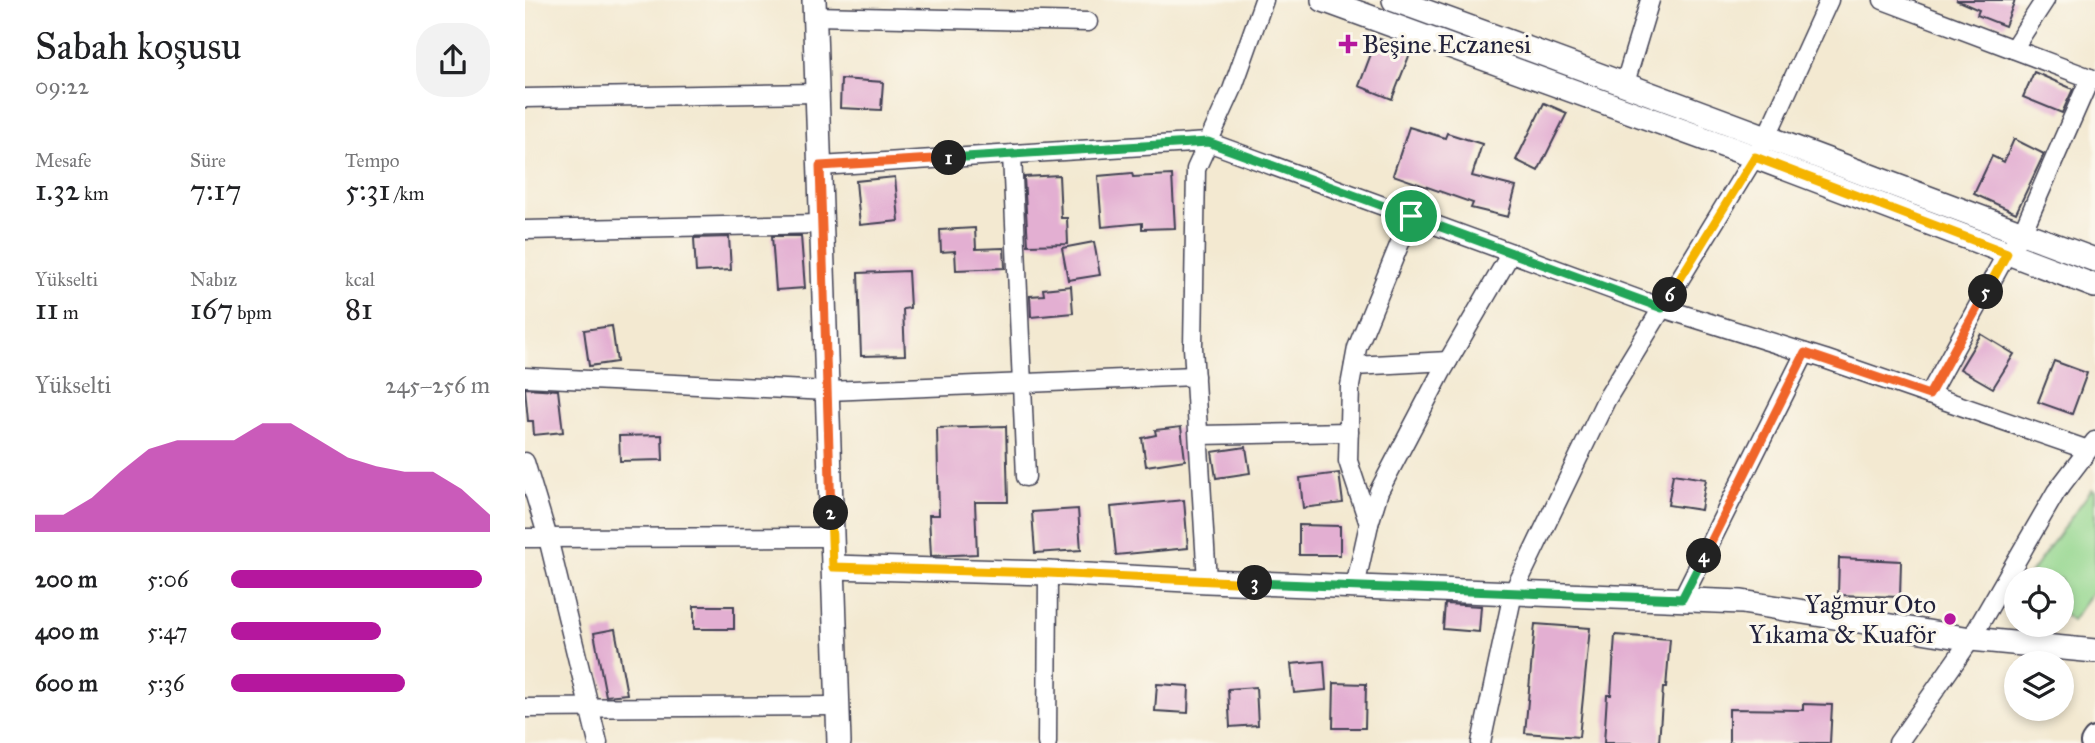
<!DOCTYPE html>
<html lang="tr">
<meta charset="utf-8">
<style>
:root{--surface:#fff;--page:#f2f2f2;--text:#202124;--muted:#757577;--accent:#b5179e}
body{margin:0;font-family:"IM FELL Great Primer",serif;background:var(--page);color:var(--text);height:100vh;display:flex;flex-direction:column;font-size:26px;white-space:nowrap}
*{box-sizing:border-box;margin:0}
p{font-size:23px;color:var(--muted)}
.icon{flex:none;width:38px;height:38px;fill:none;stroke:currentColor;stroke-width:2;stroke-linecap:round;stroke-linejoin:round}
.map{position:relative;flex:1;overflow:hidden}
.details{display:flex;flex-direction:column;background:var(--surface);width:525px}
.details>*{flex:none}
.tools{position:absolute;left:1479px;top:567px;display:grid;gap:14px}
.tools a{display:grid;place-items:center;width:70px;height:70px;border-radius:50%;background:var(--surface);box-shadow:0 4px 10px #0003;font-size:35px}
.pin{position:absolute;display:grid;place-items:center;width:60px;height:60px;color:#fff;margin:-30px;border:4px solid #fff;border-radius:50%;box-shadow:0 2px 7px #0007}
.km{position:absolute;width:35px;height:35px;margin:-18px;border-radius:50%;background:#222;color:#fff;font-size:19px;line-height:35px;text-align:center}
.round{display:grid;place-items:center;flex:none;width:74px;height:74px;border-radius:28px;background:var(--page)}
.overview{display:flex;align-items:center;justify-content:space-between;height:119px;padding:0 35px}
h1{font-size:38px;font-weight:600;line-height:52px}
.stats{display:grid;grid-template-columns:repeat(3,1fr);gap:10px;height:119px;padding:7px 35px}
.stats div{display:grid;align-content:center}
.stats b{font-size:30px;font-weight:600}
.stats small{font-size:19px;font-weight:400}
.stats p{font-size:19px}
.chart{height:196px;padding:14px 35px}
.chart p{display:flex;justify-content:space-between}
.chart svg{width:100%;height:126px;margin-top:7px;fill:var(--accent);opacity:.7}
ul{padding:0 35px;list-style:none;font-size:23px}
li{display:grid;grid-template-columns:112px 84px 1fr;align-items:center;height:52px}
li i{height:18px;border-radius:9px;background:var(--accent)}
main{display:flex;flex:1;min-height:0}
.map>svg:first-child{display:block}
.green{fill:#93d68d;stroke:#5a7c64;stroke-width:2}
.building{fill:#e3afd2}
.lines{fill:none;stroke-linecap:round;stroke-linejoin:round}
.minor-casing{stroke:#414052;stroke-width:21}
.tertiary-casing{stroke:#414052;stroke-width:26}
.secondary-casing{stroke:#414052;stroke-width:28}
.minor{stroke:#fff;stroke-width:18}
.tertiary{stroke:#fff;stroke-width:23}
.secondary{stroke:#fff;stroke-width:24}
.split-1-casing{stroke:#fff;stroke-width:14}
.split-2-casing{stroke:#fff;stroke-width:14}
.split-3-casing{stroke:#fff;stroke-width:14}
.split-4-casing{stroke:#fff;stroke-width:14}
.split-5-casing{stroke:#fff;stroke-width:14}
.split-6-casing{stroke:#fff;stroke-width:14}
.split-7-casing{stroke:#fff;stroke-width:14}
.split-1{stroke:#22a559;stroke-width:9}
.split-2{stroke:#f0652b;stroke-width:9}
.split-3{stroke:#f5b400;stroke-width:9}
.split-4{stroke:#22a559;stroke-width:9}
.split-5{stroke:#f0652b;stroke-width:9}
.split-6{stroke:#f5b400;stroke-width:9}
.split-7{stroke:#22a559;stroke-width:9}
.poi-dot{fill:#b5179e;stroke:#fbf7ec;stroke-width:2.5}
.labels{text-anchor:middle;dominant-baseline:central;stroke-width:6;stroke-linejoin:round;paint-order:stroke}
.poi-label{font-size:26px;fill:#22223b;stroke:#fbf7ec;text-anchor:start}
</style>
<main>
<section class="details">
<div class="overview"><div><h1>Sabah koşusu</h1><p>09:22</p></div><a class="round"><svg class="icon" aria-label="share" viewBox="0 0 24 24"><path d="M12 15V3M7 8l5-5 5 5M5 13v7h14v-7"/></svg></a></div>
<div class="stats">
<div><p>Mesafe</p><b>1.32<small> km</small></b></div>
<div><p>Süre</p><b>7:17</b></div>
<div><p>Tempo</p><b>5:31<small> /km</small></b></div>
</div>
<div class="stats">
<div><p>Yükselti</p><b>11<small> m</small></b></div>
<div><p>Nabız</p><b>167<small> bpm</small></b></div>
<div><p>kcal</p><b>81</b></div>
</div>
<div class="chart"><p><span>Yükselti</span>245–256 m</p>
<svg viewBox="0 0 160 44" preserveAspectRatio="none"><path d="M0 44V38L10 38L20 32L30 23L40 15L50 12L60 12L70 12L80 6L90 6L100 12L110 18L120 21L130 23L140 23L150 29L160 38V44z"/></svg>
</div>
<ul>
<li><b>200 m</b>5:06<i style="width:97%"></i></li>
<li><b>400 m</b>5:47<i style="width:58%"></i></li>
<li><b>600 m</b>5:36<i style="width:67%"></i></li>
</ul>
</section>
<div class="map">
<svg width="1570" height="743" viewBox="0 0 1570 743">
<rect width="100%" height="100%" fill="#fbf7ec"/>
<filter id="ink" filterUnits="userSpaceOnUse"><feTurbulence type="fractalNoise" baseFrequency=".0143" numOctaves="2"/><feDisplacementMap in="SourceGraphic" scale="14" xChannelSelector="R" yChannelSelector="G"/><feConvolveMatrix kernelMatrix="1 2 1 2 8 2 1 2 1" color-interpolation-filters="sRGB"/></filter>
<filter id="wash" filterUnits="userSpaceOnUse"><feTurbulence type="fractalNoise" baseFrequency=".00686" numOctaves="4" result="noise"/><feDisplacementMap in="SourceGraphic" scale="28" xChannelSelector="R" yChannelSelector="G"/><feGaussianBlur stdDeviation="1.57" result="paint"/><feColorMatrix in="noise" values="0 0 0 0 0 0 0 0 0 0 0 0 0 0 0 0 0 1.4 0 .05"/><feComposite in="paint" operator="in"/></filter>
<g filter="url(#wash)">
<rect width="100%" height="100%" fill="#f3e9d1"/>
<!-- green -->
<polygon class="green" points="1567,489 1570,491 1570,588 1547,621 1537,613 1536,579 1501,579"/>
<g id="blocks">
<!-- building -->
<g class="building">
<polygon points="1431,0 1490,0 1480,26 1452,15 1454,10"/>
<polygon points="852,38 886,51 867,99 834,86"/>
<polygon points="1509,72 1548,89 1537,113 1498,97"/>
<polygon points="316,79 358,82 356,110 315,108"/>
<polygon points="1019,103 1042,113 1013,171 991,160"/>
<polygon points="884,127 920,138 922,133 957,144 947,176 991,187 983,217 946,208 948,203 868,175"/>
<polygon points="1489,139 1519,154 1491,213 1449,194 1467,156 1479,162"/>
<polygon points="607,173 608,177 647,175 650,228 617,229 617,223 577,227 573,176"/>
<polygon points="534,175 536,218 542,218 543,244 503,245 499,177"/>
<polygon points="370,177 374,221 335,225 331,181"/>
<polygon points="450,228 451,249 479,248 480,268 431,270 430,251 416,252 415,230"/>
<polygon points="247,236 276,236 280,288 251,290"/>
<polygon points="204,237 206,270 171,272 169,238"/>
<polygon points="569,242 575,275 543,280 537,248"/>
<polygon points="383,271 385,308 378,309 380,355 336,356 333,273"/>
<polygon points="546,286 548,313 506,317 505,296 519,295 518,289"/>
<polygon points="87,326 92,362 64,366 59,330"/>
<polygon points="1456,334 1489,354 1468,388 1435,369"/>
<polygon points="1529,361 1562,373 1547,414 1513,402"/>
<polygon points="0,388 33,390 38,432 9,435 8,421 3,421"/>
<polygon points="481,426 483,502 450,502 452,554 406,556 404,515 414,515 412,428"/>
<polygon points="656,427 660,460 621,466 617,438 631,435 630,430"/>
<polygon points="137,435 138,460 95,461 94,436"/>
<polygon points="721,447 725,473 691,478 687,452"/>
<polygon points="814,473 818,503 778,508 775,478"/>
<polygon points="1148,474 1181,479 1176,510 1143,505"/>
<polygon points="659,500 663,548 591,555 586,507"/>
<polygon points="553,509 556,550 510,553 507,512"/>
<polygon points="774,525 815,526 815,555 774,555"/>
<polygon points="1314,558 1376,561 1375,597 1313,595"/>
<polygon points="920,604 956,606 954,632 918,629"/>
<rect x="169" y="606" width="40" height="23"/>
<polygon points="1010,624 1065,628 1054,737 1000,733"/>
<polygon points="90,629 102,694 81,696 69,633"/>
<polygon points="1090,635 1145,639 1141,688 1138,688 1134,743 1079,743 1082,695 1086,695"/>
<polygon points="799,661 801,690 769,693 766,664"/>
<polygon points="809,683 841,684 840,728 808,728"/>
<polygon points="632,684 664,686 663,713 630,711"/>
<polygon points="731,687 733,725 705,727 703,689"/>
<polygon points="1278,704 1307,705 1305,743 1204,743 1204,709 1278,710"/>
</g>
</g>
</g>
<g filter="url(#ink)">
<use href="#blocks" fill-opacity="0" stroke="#414052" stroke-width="2"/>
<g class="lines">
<!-- minor casing -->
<g class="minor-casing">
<g id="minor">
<polyline points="1358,0 1570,80"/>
<polyline points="290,16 563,22"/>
<polyline points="1488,49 1520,0"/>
<polyline points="1100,83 1125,0"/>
<polyline points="0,98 292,93"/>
<polyline points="487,154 501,477"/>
<polyline points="295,166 683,142 1137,308 1300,359 1563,450"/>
<polyline points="0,230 297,224"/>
<polyline points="829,366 923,361"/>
<polyline points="0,377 303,391 670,376"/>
<polyline points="1404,395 1482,253 1497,233 1565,78"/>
<polyline points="674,435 824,432"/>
<polyline points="0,462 23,538 73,743"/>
<polyline points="844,524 823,461 825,386 832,348 886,216"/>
<polyline points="0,538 307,537"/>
<polyline points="682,581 668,347 671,169 707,90 739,0"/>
<polyline points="830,587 844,524 854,491 916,373 986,253"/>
<polyline points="1157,599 1280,353"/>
<polyline points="0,708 312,706"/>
<polyline points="522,743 523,573"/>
<polyline points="956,743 988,593 1081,400 1241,138 1304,0"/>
<polyline points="1373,743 1446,639 1531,492 1570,441"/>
</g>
</g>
<!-- tertiary casing -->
<g class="tertiary-casing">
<g id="tertiary">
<polyline points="289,0 314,743"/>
<polyline points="798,0 1230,157 1570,286"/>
<path d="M869 0C1103 84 1336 173 1570 260"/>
<polyline points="308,567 523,573 682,581 1217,602 1446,639 1570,651"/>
</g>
</g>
<!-- secondary casing -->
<g class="secondary-casing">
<polyline id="secondary" points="1568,743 1570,740"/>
</g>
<!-- minor -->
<use href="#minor" class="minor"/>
<!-- tertiary -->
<use href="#tertiary" class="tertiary"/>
<!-- secondary -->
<use href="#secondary" class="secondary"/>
</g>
</g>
<g class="lines" filter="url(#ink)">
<!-- split-1 casing -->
<g class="split-1-casing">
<polyline id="split-1" points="424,158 683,142 886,216"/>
</g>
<!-- split-2 casing -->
<g class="split-2-casing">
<polyline id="split-2" points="306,513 295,166 424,158"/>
</g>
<!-- split-3 casing -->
<g class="split-3-casing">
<polyline id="split-3" points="306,513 308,567 523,573 730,583"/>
</g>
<!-- split-4 casing -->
<g class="split-4-casing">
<polyline id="split-4" points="730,583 1157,599 1179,556"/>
</g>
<!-- split-5 casing -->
<g class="split-5-casing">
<polyline id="split-5" points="1179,556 1280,353 1404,395 1461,292"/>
</g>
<!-- split-6 casing -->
<g class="split-6-casing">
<polyline id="split-6" points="1145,295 1230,157 1482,253 1461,292"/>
</g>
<!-- split-7 casing -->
<g class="split-7-casing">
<polyline id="split-7" points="886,216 1137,308 1145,295"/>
</g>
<!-- split-1 -->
<use href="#split-1" class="split-1"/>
<!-- split-2 -->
<use href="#split-2" class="split-2"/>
<!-- split-3 -->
<use href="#split-3" class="split-3"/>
<!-- split-4 -->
<use href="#split-4" class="split-4"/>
<!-- split-5 -->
<use href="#split-5" class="split-5"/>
<!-- split-6 -->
<use href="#split-6" class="split-6"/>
<!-- split-7 -->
<use href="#split-7" class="split-7"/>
</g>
<!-- markers -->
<g class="poi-dot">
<path d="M819.5 33.5h7v7h7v7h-7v7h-7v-7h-7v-7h7z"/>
<circle cx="1425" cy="619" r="7"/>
</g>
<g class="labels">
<!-- poi labels -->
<g class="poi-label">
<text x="837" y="44">Beşine Eczanesi</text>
<text x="1411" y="604" text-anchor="end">Yağmur Oto<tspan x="1411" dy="30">Yıkama &amp; Kuaför</tspan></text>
</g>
</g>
</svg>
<div class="tools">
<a><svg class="icon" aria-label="locate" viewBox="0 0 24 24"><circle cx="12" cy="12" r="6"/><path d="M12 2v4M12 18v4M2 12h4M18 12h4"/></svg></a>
<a><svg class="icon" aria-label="layers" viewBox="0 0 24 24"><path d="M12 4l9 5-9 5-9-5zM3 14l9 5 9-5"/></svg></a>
</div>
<div class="pin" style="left:886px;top:216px;background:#1e9e55"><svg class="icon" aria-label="arrive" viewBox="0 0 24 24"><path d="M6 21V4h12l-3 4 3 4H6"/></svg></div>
<b class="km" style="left:424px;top:158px">1</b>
<b class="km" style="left:306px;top:513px">2</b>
<b class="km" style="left:730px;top:583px">3</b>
<b class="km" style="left:1179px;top:556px">4</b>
<b class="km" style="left:1461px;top:292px">5</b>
<b class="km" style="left:1145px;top:295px">6</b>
</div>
</main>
